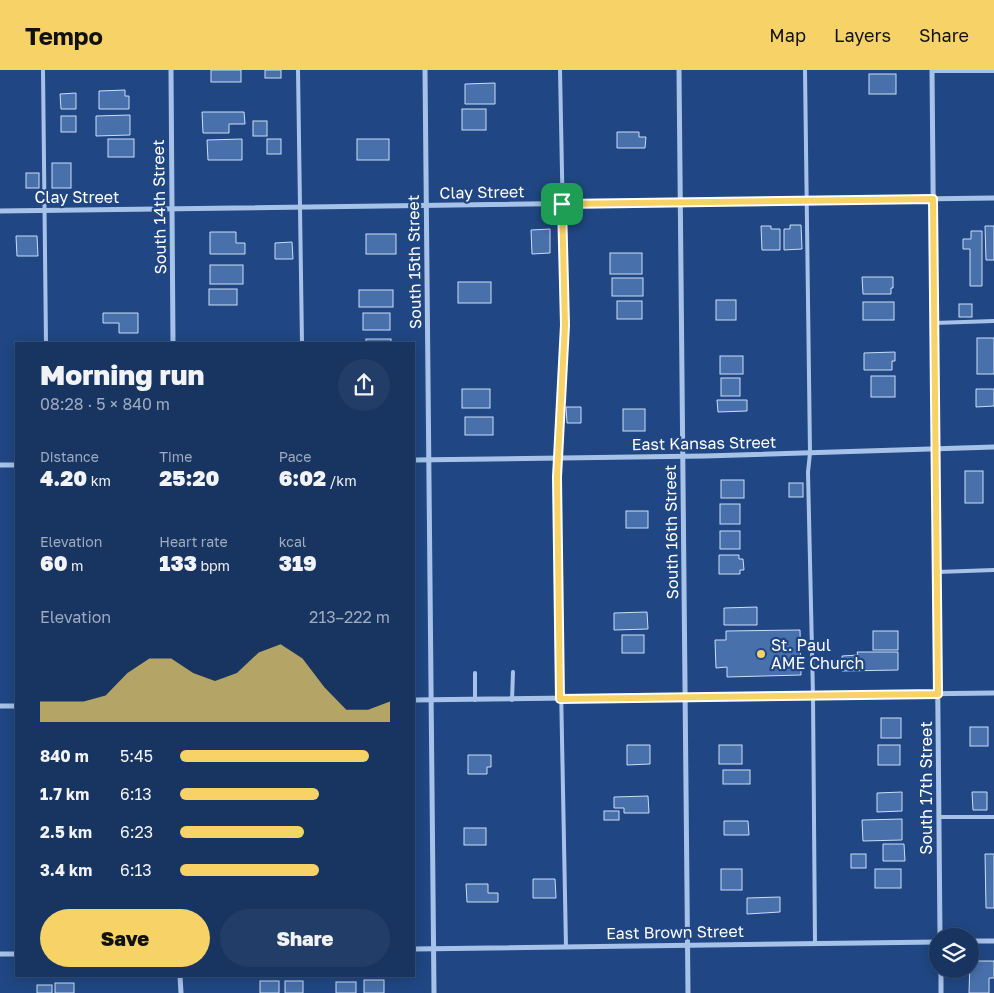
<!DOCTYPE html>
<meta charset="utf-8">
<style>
:root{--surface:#183562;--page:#213d68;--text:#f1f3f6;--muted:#9fabbe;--line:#365077;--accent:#f7d367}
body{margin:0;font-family:"Golos Text",sans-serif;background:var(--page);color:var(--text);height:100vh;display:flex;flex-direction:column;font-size:19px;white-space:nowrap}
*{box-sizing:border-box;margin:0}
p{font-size:16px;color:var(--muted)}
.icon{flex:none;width:28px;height:28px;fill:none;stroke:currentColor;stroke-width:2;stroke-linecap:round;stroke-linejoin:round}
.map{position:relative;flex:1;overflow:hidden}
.sheet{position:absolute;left:15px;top:272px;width:400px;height:635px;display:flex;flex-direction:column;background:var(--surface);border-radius:0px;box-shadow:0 2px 12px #0003,0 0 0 1px var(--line)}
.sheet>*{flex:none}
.fabs{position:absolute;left:929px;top:858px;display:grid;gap:10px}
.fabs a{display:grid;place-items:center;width:50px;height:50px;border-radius:50%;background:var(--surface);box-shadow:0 2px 12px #0003,0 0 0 1px var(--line);font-size:25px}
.pin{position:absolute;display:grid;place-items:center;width:42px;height:42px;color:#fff;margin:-21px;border-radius:10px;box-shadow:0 2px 8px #0006}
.round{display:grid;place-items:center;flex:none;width:52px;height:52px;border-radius:26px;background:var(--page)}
.overview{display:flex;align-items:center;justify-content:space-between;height:85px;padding:0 25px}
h1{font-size:28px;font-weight:800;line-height:38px}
.figures{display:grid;grid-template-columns:repeat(3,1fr);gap:8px;height:85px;padding:5px 25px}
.figures div{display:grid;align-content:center}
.figures b{font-size:21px;font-weight:800}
.figures small{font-size:14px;font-weight:400}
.figures p{font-size:14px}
.chart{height:140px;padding:10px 25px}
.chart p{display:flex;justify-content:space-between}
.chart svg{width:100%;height:90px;margin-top:5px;fill:var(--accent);opacity:.7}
.cta{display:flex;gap:10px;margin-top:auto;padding:10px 25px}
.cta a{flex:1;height:58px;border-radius:30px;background:var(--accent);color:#111;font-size:20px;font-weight:800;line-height:58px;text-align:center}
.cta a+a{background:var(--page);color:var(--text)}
ul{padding:0 25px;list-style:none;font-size:16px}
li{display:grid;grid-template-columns:80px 60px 1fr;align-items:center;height:38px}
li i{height:12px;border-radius:6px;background:var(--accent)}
header{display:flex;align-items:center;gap:30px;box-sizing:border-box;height:70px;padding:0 25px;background:var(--accent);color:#111}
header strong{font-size:24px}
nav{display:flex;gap:28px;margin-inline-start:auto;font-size:18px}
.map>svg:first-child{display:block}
.building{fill:#4870ab;stroke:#cbddf7}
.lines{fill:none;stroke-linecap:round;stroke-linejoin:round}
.service{stroke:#a7c2e9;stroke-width:4}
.minor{stroke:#a7c2e9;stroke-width:5}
.route-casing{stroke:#fff;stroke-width:10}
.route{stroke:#f7d367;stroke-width:6}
.poi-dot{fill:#f7d367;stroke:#204783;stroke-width:2}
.labels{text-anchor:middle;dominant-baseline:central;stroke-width:4.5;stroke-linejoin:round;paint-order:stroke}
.street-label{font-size:16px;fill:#fff;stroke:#204783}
.poi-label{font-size:16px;fill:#fff;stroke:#204783;text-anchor:start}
</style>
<header>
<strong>Tempo</strong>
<nav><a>Map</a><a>Layers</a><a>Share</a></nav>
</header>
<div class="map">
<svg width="994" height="923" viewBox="0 0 994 923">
<rect width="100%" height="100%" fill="#204783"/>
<!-- building -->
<g class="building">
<rect x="211" y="0" width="30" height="12"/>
<rect x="265" y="0" width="16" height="8"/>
<rect x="869" y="4" width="27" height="20"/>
<polygon points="495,13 495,34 465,34 465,14"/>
<polygon points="125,20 125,26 129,26 129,39 99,39 99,21"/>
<polygon points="76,23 76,39 61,39 60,24"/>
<rect x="462" y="39" width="24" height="21"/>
<polygon points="202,42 244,42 245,54 229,54 229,63 203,63"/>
<polygon points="130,45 130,65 96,66 96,46"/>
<rect x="61" y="46" width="15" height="16"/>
<rect x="253" y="51" width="14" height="15"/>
<polygon points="617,62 639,62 639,67 646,67 645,78 617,78"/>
<rect x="108" y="69" width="26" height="18"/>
<polygon points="242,69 242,90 208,90 207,70"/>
<rect x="267" y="69" width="14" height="15"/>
<rect x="357" y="69" width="32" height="21"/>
<rect x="52" y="93" width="19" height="25"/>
<rect x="26" y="103" width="13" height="15"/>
<polygon points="790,155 801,155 802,179 784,180 784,159 790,159"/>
<polygon points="761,156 771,156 771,159 780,159 780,180 762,180"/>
<polygon points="985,156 994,156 994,190 986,190"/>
<polygon points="550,159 550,183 532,184 531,160"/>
<polygon points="971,161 982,161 982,216 970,216 970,179 963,179 963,169 971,169"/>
<polygon points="210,162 236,162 236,173 245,173 245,184 210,184"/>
<rect x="366" y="164" width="30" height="20"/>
<polygon points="16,166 37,166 38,186 17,186"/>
<polygon points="292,172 293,189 275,189 275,173"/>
<rect x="610" y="183" width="32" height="21"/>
<rect x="210" y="195" width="33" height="19"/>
<polygon points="862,207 893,207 893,218 891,218 891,224 863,224"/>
<rect x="612" y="208" width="31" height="18"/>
<rect x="458" y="212" width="33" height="21"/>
<rect x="209" y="219" width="28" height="16"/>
<rect x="359" y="220" width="34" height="17"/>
<rect x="716" y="230" width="20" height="20"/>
<rect x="617" y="231" width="25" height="18"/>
<rect x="863" y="232" width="31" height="18"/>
<rect x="959" y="234" width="13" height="13"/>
<polygon points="103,243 138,243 138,263 119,263 119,253 103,253"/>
<rect x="363" y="243" width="27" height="17"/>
<rect x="977" y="268" width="17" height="36"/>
<rect x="366" y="269" width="25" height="5"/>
<polygon points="895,282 895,291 892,291 892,300 864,300 864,283"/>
<rect x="720" y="286" width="23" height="18"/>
<rect x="871" y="306" width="24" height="21"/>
<rect x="721" y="308" width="19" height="18"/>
<rect x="462" y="319" width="28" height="19"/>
<polygon points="976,319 994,319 994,336 976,337"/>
<polygon points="717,330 747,330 747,341 718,342"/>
<polygon points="566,337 581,337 581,353 567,353"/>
<rect x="623" y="339" width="22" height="22"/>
<rect x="465" y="347" width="28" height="18"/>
<rect x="965" y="401" width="18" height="32"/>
<rect x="721" y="410" width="23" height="18"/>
<rect x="789" y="413" width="14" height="14"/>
<rect x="720" y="434" width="20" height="20"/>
<rect x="626" y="441" width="22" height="17"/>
<rect x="720" y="461" width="20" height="18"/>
<polygon points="719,485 739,485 739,489 743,489 744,500 740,500 740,504 719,504"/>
<polygon points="757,537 757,555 724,555 724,538"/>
<polygon points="647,542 648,559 614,560 614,543"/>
<polygon points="800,560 801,605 727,607 727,597 716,598 715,570 726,570 726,561"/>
<rect x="873" y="561" width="25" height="19"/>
<rect x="622" y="565" width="22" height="18"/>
<polygon points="857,582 898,582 898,600 842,601 842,586 858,585"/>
<rect x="881" y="648" width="20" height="20"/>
<rect x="970" y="657" width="18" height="19"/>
<polygon points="627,675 650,675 650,694 627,695"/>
<rect x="719" y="675" width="23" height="19"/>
<rect x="878" y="675" width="22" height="20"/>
<polygon points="468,685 491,685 491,697 487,697 487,704 468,704"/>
<rect x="723" y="700" width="27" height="14"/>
<polygon points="902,722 902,741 877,742 877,723"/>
<polygon points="972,722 987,722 987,740 973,740"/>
<polygon points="648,726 649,743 624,743 624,738 614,738 614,727"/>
<rect x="604" y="741" width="15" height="9"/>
<polygon points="902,749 902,770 863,771 862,750"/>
<polygon points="724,751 748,751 749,765 724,765"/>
<rect x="464" y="758" width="22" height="17"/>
<polygon points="883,774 904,774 905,791 883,791"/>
<rect x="851" y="784" width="15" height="14"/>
<polygon points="985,784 994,784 994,838 986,838"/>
<rect x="721" y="799" width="21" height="21"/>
<rect x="875" y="799" width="26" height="19"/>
<polygon points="533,809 555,809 556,828 533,828"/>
<polygon points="466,814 488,814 488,823 498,823 498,832 467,832"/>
<polygon points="780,827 780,842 747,844 747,828"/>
<polygon points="970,891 994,891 994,908 989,908 989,923 969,923"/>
<rect x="364" y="910" width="20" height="13"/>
<rect x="260" y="911" width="19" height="12"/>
<rect x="285" y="911" width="18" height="12"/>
<rect x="336" y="912" width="20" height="11"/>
<rect x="55" y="913" width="19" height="10"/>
<rect x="37" y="915" width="15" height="8"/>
</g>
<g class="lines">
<!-- service -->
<g class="service">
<polyline points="43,0 46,274"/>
<polyline points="298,0 302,274"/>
<polyline points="560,0 565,255 557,407 566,877"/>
<polyline points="805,0 810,383 808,402 813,625 815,873"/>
<polyline points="932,1 994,1"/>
<polyline points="934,253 994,251"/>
<polyline points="937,502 994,500"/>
<polyline points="475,603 475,630"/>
<polyline points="512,630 513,602"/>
<polyline points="939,747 994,747"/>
</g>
<!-- minor -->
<g class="minor">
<polyline points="171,0 173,274"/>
<polyline points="425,0 434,923"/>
<polyline points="679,0 688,923"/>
<polyline points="932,0 940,866"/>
<polyline points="0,141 994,128"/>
<polyline points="414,390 705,386 994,377"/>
<polyline points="0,395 16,395"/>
<polyline points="414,630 994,623"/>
<polyline points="0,636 16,636"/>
<polyline points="970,871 994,871"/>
<polyline points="414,879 938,872"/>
<polyline points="0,884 16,884"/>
<polyline points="941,899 941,923"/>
<polyline points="180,906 181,923"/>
</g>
</g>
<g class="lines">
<!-- route casing -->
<g class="route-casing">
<polygon id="route" points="933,129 938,624 560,629 557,407 565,255 562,134"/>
</g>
<!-- route -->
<use href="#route" class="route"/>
</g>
<!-- markers -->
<circle class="poi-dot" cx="761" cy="584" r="5"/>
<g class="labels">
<!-- street labels -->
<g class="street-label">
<text transform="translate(482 122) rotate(-1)">Clay Street</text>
<text x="77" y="127">Clay Street</text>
<text transform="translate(159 137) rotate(-91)">South 14th Street</text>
<text transform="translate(414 192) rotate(-91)">South 15th Street</text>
<text transform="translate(704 373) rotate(-1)">East Kansas Street</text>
<text transform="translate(671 462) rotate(-91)">South 16th Street</text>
<text transform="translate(926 718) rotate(-90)">South 17th Street</text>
<text transform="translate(675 862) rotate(-1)">East Brown Street</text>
</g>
<!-- poi labels -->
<g class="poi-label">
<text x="771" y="575">St. Paul<tspan x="771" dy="18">AME Church</tspan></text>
</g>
</g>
</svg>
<div class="fabs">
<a><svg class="icon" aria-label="layers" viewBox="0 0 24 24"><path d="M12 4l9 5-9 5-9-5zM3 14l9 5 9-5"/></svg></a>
</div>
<div class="pin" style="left:562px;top:134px;background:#1e9e55"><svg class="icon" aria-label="arrive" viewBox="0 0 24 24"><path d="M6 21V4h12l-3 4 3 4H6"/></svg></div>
<section class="sheet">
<div class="overview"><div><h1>Morning run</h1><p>08:28 · 5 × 840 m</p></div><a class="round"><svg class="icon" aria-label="share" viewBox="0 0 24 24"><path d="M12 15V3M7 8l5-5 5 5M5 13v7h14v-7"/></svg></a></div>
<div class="figures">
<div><p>Distance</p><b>4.20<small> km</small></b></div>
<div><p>Time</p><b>25:20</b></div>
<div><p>Pace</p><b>6:02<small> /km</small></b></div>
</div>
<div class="figures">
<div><p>Elevation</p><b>60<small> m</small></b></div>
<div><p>Heart rate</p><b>133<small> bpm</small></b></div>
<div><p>kcal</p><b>319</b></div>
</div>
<div class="chart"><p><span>Elevation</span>213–222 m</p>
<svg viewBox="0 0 160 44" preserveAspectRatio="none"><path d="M0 44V34L10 34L20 34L30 31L40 20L50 13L60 13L70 20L80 24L90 20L100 10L110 6L120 13L130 27L140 38L150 38L160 34V44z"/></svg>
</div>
<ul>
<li><b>840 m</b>5:45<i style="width:90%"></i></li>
<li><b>1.7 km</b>6:13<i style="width:66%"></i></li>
<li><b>2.5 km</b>6:23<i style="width:59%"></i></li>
<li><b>3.4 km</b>6:13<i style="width:66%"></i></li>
</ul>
<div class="cta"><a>Save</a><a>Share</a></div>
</section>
</div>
